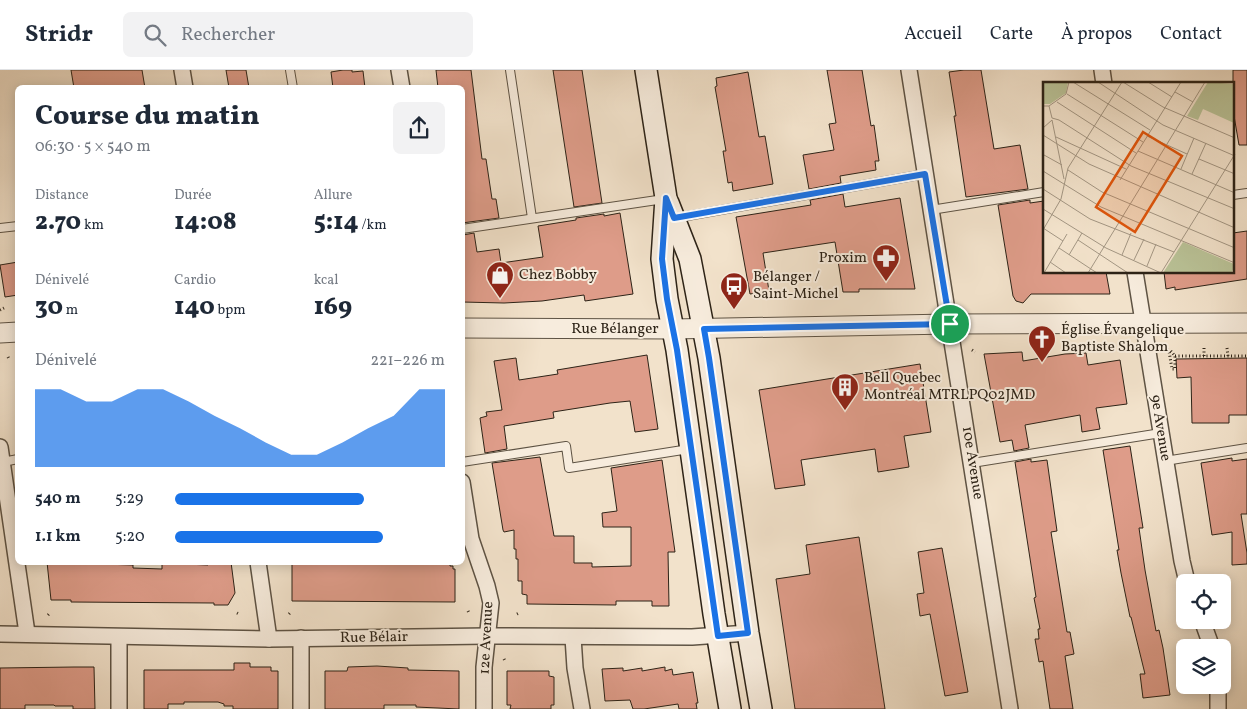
<!DOCTYPE html>
<html lang="fr">
<meta charset="utf-8">
<style>
:root{--surface:#fff;--page:#f2f2f3;--text:#1f2937;--muted:#747a83;--line:#e0e1e3;--accent:#1a73e8}
body{margin:0;font-family:Vollkorn,serif;background:var(--page);color:var(--text);height:100vh;display:flex;flex-direction:column;font-size:19px;white-space:nowrap}
*{box-sizing:border-box;margin:0}
p{font-size:16px;color:var(--muted)}
.icon{flex:none;width:28px;height:28px;fill:none;stroke:currentColor;stroke-width:2;stroke-linecap:round;stroke-linejoin:round}
.map{position:relative;flex:1;overflow:hidden}
.sheet{position:absolute;left:15px;top:15px;width:450px;height:480px;display:flex;flex-direction:column;background:var(--surface);border-radius:8px;box-shadow:0 2px 12px #0003}
.sheet>*{flex:none}
.tools{position:absolute;left:1176px;top:504px;display:grid;gap:10px}
.tools a{display:grid;place-items:center;width:55px;height:55px;border-radius:8px;background:var(--surface);box-shadow:0 2px 12px #0003;font-size:25px}
.pin{position:absolute;display:grid;place-items:center;width:42px;height:42px;color:#fff;margin:-21px;border:2px solid #fff;border-radius:50%;box-shadow:0 1px 5px #0007}
.round{display:grid;place-items:center;flex:none;width:52px;height:52px;border-radius:8px;background:var(--page)}
.summary{display:flex;align-items:center;justify-content:space-between;height:85px;padding:0 20px}
h1{font-size:28px;font-weight:800;line-height:38px}
.figures{display:grid;grid-template-columns:repeat(3,1fr);gap:8px;height:85px;padding:5px 20px}
.figures div{display:grid;align-content:center}
.figures b{font-size:25px;font-weight:800}
.figures small{font-size:14px;font-weight:400}
.figures p{font-size:14px}
.chart{height:140px;padding:10px 20px}
.chart p{display:flex;justify-content:space-between}
.chart svg{width:100%;height:90px;margin-top:5px;fill:var(--accent);opacity:.7}
ul{padding:0 20px;list-style:none;font-size:16px}
li{display:grid;grid-template-columns:80px 60px 1fr;align-items:center;height:38px}
li i{height:12px;border-radius:6px;background:var(--accent)}
header{display:flex;align-items:center;gap:30px;box-sizing:border-box;height:70px;padding:0 25px;background:var(--surface);border-bottom:1px solid var(--line)}
header strong{font-size:24px}
nav{display:flex;gap:28px;margin-inline-start:auto;font-size:18px}
.search{width:350px;height:45px;background:var(--page);display:flex;align-items:center;gap:12px;box-sizing:border-box;padding:0 18px;border-radius:8px;color:var(--muted);font-size:19px}
.map>svg:first-child{display:block}
.building{fill:#de9c89;stroke:#2d2317}
.lines{fill:none;stroke-linecap:round;stroke-linejoin:round}
.service-casing{stroke:#5e5344;stroke-width:10}
.minor-casing{stroke:#5e5344;stroke-width:18}
.tertiary-casing{stroke:#5e5344;stroke-width:21}
.secondary-casing{stroke:#2d2317;stroke-width:24}
.path{stroke:#2d2317;stroke-width:3;stroke-dasharray:1 2.5;stroke-linecap:butt}
.service{stroke:#f7ecdd;stroke-width:8}
.minor{stroke:#f7ecdd;stroke-width:15}
.tertiary{stroke:#f7ecdd;stroke-width:19}
.secondary{stroke:#f7ecdd;stroke-width:21}
.route-casing{stroke:#fff;stroke-width:10}
.route{stroke:#1a73e8;stroke-width:6}
.labels{text-anchor:middle;dominant-baseline:central;stroke-width:4;stroke-linejoin:round;paint-order:stroke}
.poi-label{font-size:15px;fill:#2d2317;stroke:#f7ecdd;text-anchor:start}
.street-label{font-size:15px;fill:#2d2317;stroke:#f7ecdd}
.inset-road{fill:none;stroke:#a39683;stroke-width:1}
.view{fill:#df560d;fill-opacity:0.15;stroke:#df560d;stroke-width:2.5}
.inset-edge{fill:none;stroke:#2d2317;stroke-width:2.5}
</style>
<header>
<strong>Stridr</strong>
<div class="search"><svg class="icon" aria-label="search" viewBox="0 0 24 24"><circle cx="10" cy="10" r="6"/><path d="M15 15l6 6"/></svg>Rechercher</div>
<nav><a>Accueil</a><a>Carte</a><a>À propos</a><a>Contact</a></nav>
</header>
<div class="map">
<svg width="1247" height="639" viewBox="0 0 1247 639">
<rect width="100%" height="100%" fill="#f2e2cb"/>
<filter id="stains"><feTurbulence type="fractalNoise" baseFrequency=".004" numOctaves="4"/><feColorMatrix values="0 0 0 0 .2 0 0 0 0 .09 0 0 0 0 .02 0 0 0 .5 -.17"/></filter>
<radialGradient id="worn" r=".72"><stop offset=".6" stop-color="#630" stop-opacity="0"/><stop offset="1" stop-color="#630" stop-opacity=".3"/></radialGradient>
<!-- building -->
<g class="building">
<polygon points="71,0 142,0 145,18 74,18"/>
<polygon points="226,0 246,0 249,18 229,18"/>
<polygon points="343,0 352,0 352,2 363,1 365,18 333,18 331,2"/>
<polygon points="436,0 471,0 482,89 486,89 492,129 496,129 499,148 462,153 462,18 438,18"/>
<polygon points="553,0 582,0 602,133 574,137"/>
<polygon points="827,0 862,0 871,56 874,55 879,91 875,91 876,100 840,106 841,113 809,119 803,85 834,80 829,54 836,53"/>
<polygon points="964,0 981,0 994,79 1020,75 1028,119 966,127 954,46 956,46 949,2"/>
<polygon points="1233,0 1247,0 1247,75 1239,75 1233,40"/>
<polygon points="748,2 759,67 765,66 773,114 733,121 732,112 728,113 723,81 726,81 715,17 717,16 716,8"/>
<polygon points="843,124 845,137 900,128 915,219 859,219 859,222 843,222 835,172 763,183 769,221 750,224 736,147 811,135 810,130"/>
<polygon points="1030,130 1030,133 1044,131 1044,202 1106,202 1110,224 1031,224 1023,233 1016,231 1013,226 998,135"/>
<polygon points="620,143 633,224 585,231 584,225 542,231 504,233 462,232 463,165 474,163 477,182 499,179 501,193 543,187 538,156 576,150 576,148 604,144 604,146"/>
<polygon points="1247,161 1247,209 1175,220 1175,217 1166,219 1164,202 1233,202 1233,163"/>
<polygon points="18,192 18,225 5,227 0,195"/>
<polygon points="1022,282 1023,291 1065,284 1086,283 1088,295 1120,290 1127,334 1096,338 1100,359 1082,362 1080,345 1025,355 1029,378 1014,381 1012,370 1000,372 984,284"/>
<polygon points="647,285 658,359 635,362 630,331 610,333 553,342 554,348 504,356 507,379 485,383 480,348 487,346 486,342 502,340 494,291 516,288 519,310 558,304 557,300"/>
<polygon points="1247,288 1247,345 1229,345 1229,353 1192,353 1191,307 1177,308 1176,289"/>
<polygon points="920,294 931,362 904,366 909,397 878,402 875,379 801,390 805,415 775,419 759,320"/>
<polygon points="1130,376 1143,458 1139,458 1145,500 1156,561 1159,560 1163,578 1170,625 1143,628 1140,604 1145,604 1131,547 1130,547 1121,503 1117,480 1119,480 1103,380"/>
<polygon points="540,387 554,466 574,466 574,493 592,493 592,497 631,496 631,457 603,457 602,443 617,441 611,398 662,390 675,482 668,482 669,536 652,536 652,531 616,531 616,535 527,534 527,525 522,524 522,511 518,511 518,489 516,489 516,479 514,479 514,460 504,462 503,460 492,393"/>
<polygon points="1232,388 1232,391 1247,389 1247,444 1241,444 1247,483 1247,494 1232,495 1232,462 1212,465 1201,393"/>
<polygon points="1031,389 1031,392 1047,390 1057,461 1051,462 1067,562 1070,562 1074,584 1065,586 1073,639 1050,639 1043,591 1039,592 1035,569 1039,569 1038,559 1040,559 1034,528 1036,527 1015,392"/>
<polygon points="859,467 885,639 795,639 776,509 810,504 806,475"/>
<polygon points="942,478 968,622 945,626 930,544 920,546 917,524 924,523 918,482"/>
<polygon points="47,492 103,492 102,494 133,495 133,498 162,499 162,493 208,495 208,492 231,492 235,523 228,535 214,535 214,533 71,532 71,530 51,530"/>
<polygon points="292,492 450,492 450,496 453,496 453,499 455,499 455,532 292,531"/>
<polygon points="234,593 250,593 250,597 271,597 271,601 278,601 278,639 233,639 233,636 224,636 224,634 218,632 184,632 184,634 168,634 168,639 144,639 144,600 234,600"/>
<polygon points="377,596 408,598 408,600 459,601 459,639 416,637 416,635 384,635 384,639 325,639 325,601 347,601 348,597"/>
<polygon points="74,597 94,597 95,639 73,639 73,636 55,636 54,635 25,635 25,639 0,639 0,598"/>
<polygon points="665,597 665,601 672,599 673,605 693,602 698,633 696,633 697,639 679,639 678,634 644,639 633,639 630,630 605,631 602,599 623,598 623,601 642,598 642,601"/>
<polygon points="507,601 549,601 549,606 554,607 554,635 551,635 551,639 510,639 511,635 507,635"/>
</g>
<g class="lines">
<!-- service casing -->
<g class="service-casing">
<g id="service">
<polyline points="290,0 293,18"/>
<polyline points="510,0 532,148"/>
<polyline points="1233,125 1247,123"/>
<polyline points="931,140 1044,122"/>
<polyline points="676,148 925,104"/>
<polyline points="0,158 18,156"/>
<polyline points="462,159 664,129"/>
<polyline points="1165,391 1247,378"/>
<polyline points="3,392 18,389"/>
<polyline points="462,392 566,376 569,398 689,379"/>
<polyline points="972,393 1161,363"/>
</g>
</g>
<!-- minor casing -->
<g class="minor-casing">
<g id="minor">
<polyline points="182,0 185,18"/>
<polyline points="399,0 402,18"/>
<polyline points="909,0 1010,639"/>
<polyline points="1102,0 1104,14"/>
<polyline points="1135,202 1182,491 1187,512"/>
<polyline points="0,377 27,563"/>
<polyline points="462,412 471,469 487,516 491,533 484,597 484,639"/>
<polyline points="258,492 269,569"/>
<polyline points="1202,550 1212,578"/>
<polyline points="0,564 269,569 487,566 692,567 748,563"/>
<polyline points="119,567 119,639"/>
<polyline points="573,567 575,598 582,639"/>
<polyline points="301,639 301,568"/>
<polyline points="1218,639 1218,615"/>
</g>
</g>
<!-- tertiary casing -->
<g class="tertiary-casing">
<g id="tertiary">
<polyline points="462,258 673,259 950,254 1247,253"/>
<polyline points="0,263 18,262"/>
</g>
</g>
<!-- secondary casing -->
<g class="secondary-casing">
<g id="secondary">
<polyline points="646,0 666,128 662,189 667,229 677,280 714,544 730,639"/>
<polyline points="668,133 690,189 709,288 748,563 761,639"/>
</g>
</g>
<!-- path -->
<g class="path">
<polyline points="0,240 4,238"/>
<polyline points="1165,277 1169,281 1172,299 1175,299 1175,286 1170,280"/>
<polyline points="1227,278 1228,286"/>
<polyline points="972,280 975,282"/>
<polyline points="462,285 464,287"/>
<polyline points="1175,286 1247,286"/>
<polyline points="1204,286 1204,278"/>
<polyline points="8,287 9,289"/>
<polyline points="468,541 469,543"/>
<polyline points="237,543 239,544"/>
<polyline points="289,544 290,543"/>
<polyline points="517,544 519,543"/>
<polyline points="48,545 49,544"/>
<polyline points="504,589 505,591"/>
</g>
<!-- service -->
<use href="#service" class="service"/>
<!-- minor -->
<use href="#minor" class="minor"/>
<!-- tertiary -->
<use href="#tertiary" class="tertiary"/>
<!-- secondary -->
<use href="#secondary" class="secondary"/>
</g>
<g class="lines">
<!-- route casing -->
<g class="route-casing">
<polygon id="route" points="925,104 950,254 704,259 709,288 748,563 718,566 677,280 667,229 662,189 666,128 674,148"/>
</g>
<!-- route -->
<use href="#route" class="route"/>
</g>
<!-- icons -->
<defs>
<g id="pharmacy-pin" transform="scale(1.4375)"><path d="M0 17L-7.5 6A9.5 9.5 0 1 1 7.5 6Z" fill="#8f2418" stroke="#f7ecdd"/><path d="M-2-6h4v4h4v4h-4v4h-4v-4h-4v-4h4Z" fill="#fff"/></g>
<g id="shop-pin" transform="scale(1.4375)"><path d="M0 17L-7.5 6A9.5 9.5 0 1 1 7.5 6Z" fill="#8f2418" stroke="#f7ecdd"/><path d="M-5-2.5h2.3a2.7 3.5 0 0 1 5.4 0H5L5.5 6h-11ZM-1.5-2.5h3a1.5 2.3 0 0 0-3 0Z" fill="#fff"/></g>
<g id="bus-pin" transform="scale(1.4375)"><path d="M0 17L-7.5 6A9.5 9.5 0 1 1 7.5 6Z" fill="#8f2418" stroke="#f7ecdd"/><path d="M-5-6H5V4H4V6H2V4H-2V6H-4V4H-5ZM-3.5-4V0h7V-4ZM-3.5 1.2v1.5H-2V1.2ZM2 1.2v1.5H3.5V1.2Z" fill="#fff"/></g>
<g id="church-pin" transform="scale(1.4375)"><path d="M0 17L-7.5 6A9.5 9.5 0 1 1 7.5 6Z" fill="#8f2418" stroke="#f7ecdd"/><path d="M-1.2-6h2.4v3.5h3.3v2.4h-3.3V6h-2.4V-.1h-3.3v-2.4h3.3Z" fill="#fff"/></g>
<g id="building-pin" transform="scale(1.4375)"><path d="M0 17L-7.5 6A9.5 9.5 0 1 1 7.5 6Z" fill="#8f2418" stroke="#f7ecdd"/><path d="M-4-6H4V6H1V3H-1V6H-4ZM-2.5-4.3h1.7v1.8h-1.7ZM.8-4.3h1.7v1.8H.8ZM-2.5-1h1.7V.8h-1.7ZM.8-1h1.7V.8H.8Z" fill="#fff"/></g>
</defs>
<g fill-rule="evenodd">
<use href="#pharmacy-pin" x="886" y="188"/>
<use href="#shop-pin" x="500" y="205"/>
<use href="#bus-pin" x="734" y="216"/>
<use href="#church-pin" x="1042" y="269"/>
<use href="#building-pin" x="845" y="317"/>
</g>
<g class="labels">
<!-- poi labels -->
<g class="poi-label">
<text x="867" y="188" text-anchor="end">Proxim</text>
<text x="519" y="205">Chez Bobby</text>
<text x="753" y="207">Bélanger /<tspan x="753" dy="17">Saint-Michel</tspan></text>
<text x="1061" y="260">Église Évangelique<tspan x="1061" dy="17">Baptiste Shalom</tspan></text>
<text x="864" y="308">Bell Quebec<tspan x="864" dy="17">Montréal MTRLPQ02JMD</tspan></text>
</g>
<!-- street labels -->
<g class="street-label">
<text x="615" y="259">Rue Bélanger</text>
<text transform="translate(1160 358) rotate(81)">9e Avenue</text>
<text transform="translate(972 393) rotate(81)">10e Avenue</text>
<text transform="translate(374 568) rotate(-1)">Rue Bélair</text>
<text transform="translate(487 568) rotate(-87)">12e Avenue</text>
</g>
</g>
<!-- overview -->
<g transform="translate(1043 12)">
<rect width="191" height="191" fill="#f2e2cb"/>
<path d="M0 0H25L23 11 7 22H0ZM165 0 191 2V41L160 27 155 38 144 34ZM140 160 191 182V186L188 191H120Z" fill="#bac398"/>
<path class="inset-road" d="M30 0 107 48M55 0 120 43 192 74M80 0 120 25 192 56M105 0 129 15M132 10 150 20M24 12 100 60M14 20 93 71M0 24H6L23 12 26 0M6 24 9 36 16 38 88 84 192 127M0 46 9 38 21 97M0 53 46 82 192 146M104 54 144 72M13 55 83 87M95 69 192 111M1 73 19 83M156 77 192 92M138 87 151 56M25 88 59 110 192 166M0 89 58 125 192 181M149 92 163 61M77 98 138 0M0 107 47 137 131 170M0 127 63 166 118 191M0 146 20 159M0 148 18 117 25 86 79 0M35 158 85 191M16 166 54 191M26 173 39 151M79 173 88 151M91 178 101 157M7 180 23 191M104 184 113 162M1 191 24 152M45 191 162 0M118 191 192 72"/>
<path class="view" d="M100 50 139 74 92 150 53 125Z"/>
<rect width="191" height="191" class="inset-edge"/>
</g>
<rect width="100%" height="100%" filter="url(#stains)"/>
<rect width="100%" height="100%" fill="url(#worn)"/>
</svg>
<div class="tools">
<a><svg class="icon" aria-label="locate" viewBox="0 0 24 24"><circle cx="12" cy="12" r="6"/><path d="M12 2v4M12 18v4M2 12h4M18 12h4"/></svg></a>
<a><svg class="icon" aria-label="layers" viewBox="0 0 24 24"><path d="M12 4l9 5-9 5-9-5zM3 14l9 5 9-5"/></svg></a>
</div>
<div class="pin" style="left:950px;top:254px;background:#1e9e55"><svg class="icon" aria-label="arrive" viewBox="0 0 24 24"><path d="M6 21V4h12l-3 4 3 4H6"/></svg></div>
<section class="sheet">
<div class="summary"><div><h1>Course du matin</h1><p>06:30 · 5 × 540 m</p></div><a class="round"><svg class="icon" aria-label="share" viewBox="0 0 24 24"><path d="M12 15V3M7 8l5-5 5 5M5 13v7h14v-7"/></svg></a></div>
<div class="figures">
<div><p>Distance</p><b>2.70<small> km</small></b></div>
<div><p>Durée</p><b>14:08</b></div>
<div><p>Allure</p><b>5:14<small> /km</small></b></div>
</div>
<div class="figures">
<div><p>Dénivelé</p><b>30<small> m</small></b></div>
<div><p>Cardio</p><b>140<small> bpm</small></b></div>
<div><p>kcal</p><b>169</b></div>
</div>
<div class="chart"><p><span>Dénivelé</span>221–226 m</p>
<svg viewBox="0 0 160 44" preserveAspectRatio="none"><path d="M0 44V6L10 6L20 12L30 12L40 6L50 6L60 12L70 19L80 25L90 32L100 38L110 38L120 32L130 25L140 19L150 6L160 6V44z"/></svg>
</div>
<ul>
<li><b>540 m</b>5:29<i style="width:70%"></i></li>
<li><b>1.1 km</b>5:20<i style="width:77%"></i></li>
</ul>
</section>
</div>
